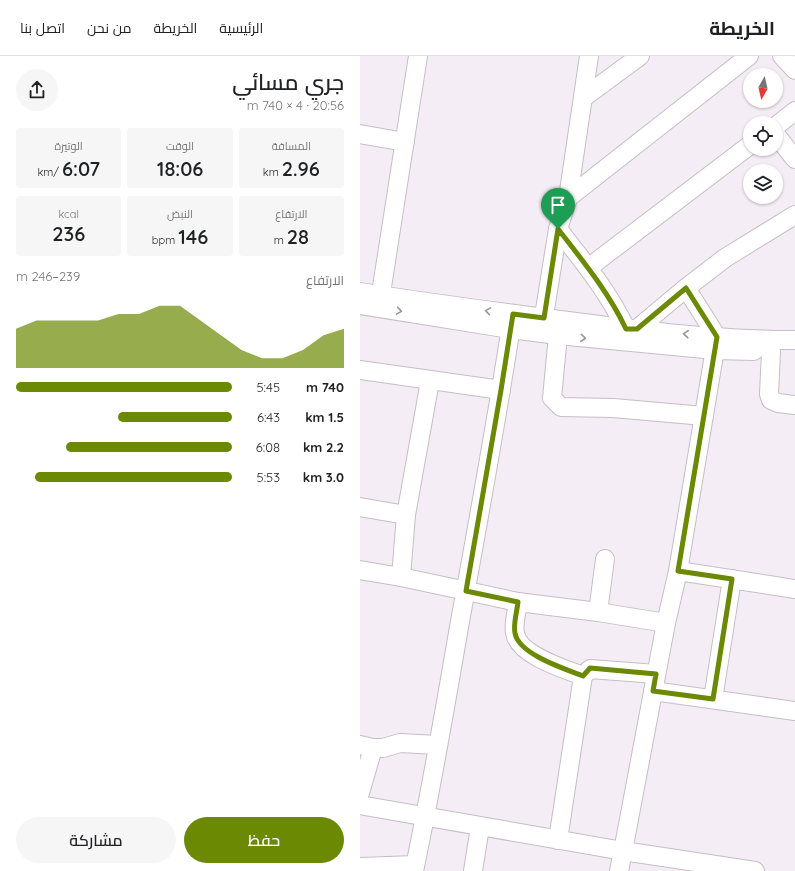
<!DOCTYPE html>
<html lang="ar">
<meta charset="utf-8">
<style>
:root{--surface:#fff;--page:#f6f6f6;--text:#202124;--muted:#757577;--line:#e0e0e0;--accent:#6b8903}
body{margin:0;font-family:Quicksand,Cairo,sans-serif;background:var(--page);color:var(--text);direction:rtl;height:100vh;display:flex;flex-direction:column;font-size:15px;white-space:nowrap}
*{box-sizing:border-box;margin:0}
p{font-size:13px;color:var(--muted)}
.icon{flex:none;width:22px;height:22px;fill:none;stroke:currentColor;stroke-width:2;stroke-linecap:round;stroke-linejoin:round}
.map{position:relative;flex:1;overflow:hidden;direction:ltr}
.sheet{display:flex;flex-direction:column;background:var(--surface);width:360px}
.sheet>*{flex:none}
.needle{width:26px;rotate:188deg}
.buttons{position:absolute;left:383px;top:12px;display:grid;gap:8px}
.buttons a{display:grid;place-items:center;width:40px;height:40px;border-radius:50%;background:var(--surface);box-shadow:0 1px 3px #0004;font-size:20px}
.pin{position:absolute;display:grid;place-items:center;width:34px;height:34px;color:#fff;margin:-41px -17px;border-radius:50% 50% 50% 0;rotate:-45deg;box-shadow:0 0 4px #0007}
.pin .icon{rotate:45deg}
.round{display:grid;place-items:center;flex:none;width:42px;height:42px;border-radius:21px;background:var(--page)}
.head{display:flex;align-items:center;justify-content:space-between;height:68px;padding:0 16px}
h1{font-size:22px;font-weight:600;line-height:30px}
.metrics{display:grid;grid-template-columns:repeat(3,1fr);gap:6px;height:68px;padding:4px 16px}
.metrics div{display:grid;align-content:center;border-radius:4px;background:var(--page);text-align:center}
.metrics b{font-size:20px;font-weight:600}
.metrics small{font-size:11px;font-weight:400}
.metrics p{font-size:11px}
.chart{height:112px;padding:8px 16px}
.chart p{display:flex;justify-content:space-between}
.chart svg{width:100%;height:72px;margin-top:4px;fill:var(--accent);opacity:.7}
.cta{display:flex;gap:8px;margin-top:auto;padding:8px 16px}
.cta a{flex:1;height:46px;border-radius:24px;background:var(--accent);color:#fff;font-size:16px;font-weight:600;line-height:46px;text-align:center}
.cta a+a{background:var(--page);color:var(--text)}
ul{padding:0 16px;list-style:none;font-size:13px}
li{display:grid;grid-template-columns:64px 48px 1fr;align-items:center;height:30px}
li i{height:10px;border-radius:5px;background:var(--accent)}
header{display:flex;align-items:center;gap:24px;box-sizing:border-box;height:56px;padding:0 20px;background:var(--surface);border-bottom:1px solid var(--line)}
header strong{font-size:19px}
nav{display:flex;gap:22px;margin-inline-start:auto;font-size:14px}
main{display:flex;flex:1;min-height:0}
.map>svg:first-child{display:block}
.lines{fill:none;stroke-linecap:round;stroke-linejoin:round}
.minor-casing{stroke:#c5bec5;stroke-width:20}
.minor{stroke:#fff;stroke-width:18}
.oneway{stroke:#979597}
.route-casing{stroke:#fff;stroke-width:8}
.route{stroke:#6b8903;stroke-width:5}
</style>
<header>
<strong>الخريطة</strong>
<nav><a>الرئيسية</a><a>الخريطة</a><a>من نحن</a><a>اتصل بنا</a></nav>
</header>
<main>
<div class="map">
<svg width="435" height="815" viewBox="0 0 435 815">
<rect width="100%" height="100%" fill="#f5edf5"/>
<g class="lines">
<!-- minor casing -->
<g class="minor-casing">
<g id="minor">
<polyline points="422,0 435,14"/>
<polyline points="223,42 280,0"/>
<polyline points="416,70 435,55"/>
<polyline points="0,78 45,86"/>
<polyline points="416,79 435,103"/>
<polyline points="208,142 389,0"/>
<path d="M198 173C223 205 249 237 266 273"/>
<polyline points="228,212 390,89"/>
<polyline points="326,232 357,281 318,515 306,567 263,795 395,815"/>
<path d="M0 236C62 246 124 254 185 262 268 273 351 284 435 284"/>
<polyline points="0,249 150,273 198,279 355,294 394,295"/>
<polyline points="19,250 58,0"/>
<polyline points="182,272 198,173 208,142 229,0"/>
<polyline points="277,273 326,232 365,202 435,159"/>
<polyline points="198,279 192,342 201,351 253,352 344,360"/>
<polyline points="411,296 409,338 411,344 418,347 435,349"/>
<polyline points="0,314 141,334"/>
<polyline points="0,451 46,459"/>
<polyline points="0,514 41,521 158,546 238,556 306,567"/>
<polyline points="318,515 435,533"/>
<polyline points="41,521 46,459 70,325"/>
<path d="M158 546C157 555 153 569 155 577 158 599 205 613 223 620"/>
<polyline points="238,556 245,503"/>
<polyline points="293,635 435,655"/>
<polyline points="353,643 372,523"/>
<polyline points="0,689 13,692 23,692 40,687 78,689"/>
<polyline points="0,737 13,692"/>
<polyline points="0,749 263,795 259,815"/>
<polyline points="198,784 223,620 230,613 296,618"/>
<polyline points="0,811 55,809"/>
<path d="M54 815C71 734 85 653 99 571 118 467 137 363 153 258"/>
<polyline points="113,815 120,771"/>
</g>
</g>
<!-- minor -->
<use href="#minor" class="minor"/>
</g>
<!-- one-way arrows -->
<defs><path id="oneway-chevron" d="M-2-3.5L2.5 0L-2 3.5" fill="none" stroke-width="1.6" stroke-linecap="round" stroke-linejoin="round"/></defs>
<g class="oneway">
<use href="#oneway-chevron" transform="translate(39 255) rotate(9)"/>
<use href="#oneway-chevron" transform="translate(128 255) rotate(-171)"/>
<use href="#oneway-chevron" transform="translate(326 278) rotate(-176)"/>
<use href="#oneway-chevron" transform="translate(223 282) rotate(5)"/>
</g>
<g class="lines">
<!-- route casing -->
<g class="route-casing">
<path id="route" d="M198 173C223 205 249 237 266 273H277L326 232 357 281 318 515 372 523 353 643 293 635 296 618 230 612 223 620C205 613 158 598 155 577 153 569 157 555 158 546L106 535 141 334 153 258 184 262Z"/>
</g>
<!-- route -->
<use href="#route" class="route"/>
</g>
</svg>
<div class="buttons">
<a><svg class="needle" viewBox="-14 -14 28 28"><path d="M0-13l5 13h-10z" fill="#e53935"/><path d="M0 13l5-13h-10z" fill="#757577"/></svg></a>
<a><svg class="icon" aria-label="locate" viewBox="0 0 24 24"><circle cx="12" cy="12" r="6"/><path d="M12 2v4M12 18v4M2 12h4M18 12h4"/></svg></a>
<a><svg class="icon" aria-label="layers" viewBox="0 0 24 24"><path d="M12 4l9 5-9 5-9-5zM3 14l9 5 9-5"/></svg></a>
</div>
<div class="pin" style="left:198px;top:173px;background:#1e9e55"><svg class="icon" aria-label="arrive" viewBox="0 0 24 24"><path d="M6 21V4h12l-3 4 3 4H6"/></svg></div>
</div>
<section class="sheet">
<div class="head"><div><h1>جري مسائي</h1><p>20:56 · 4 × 740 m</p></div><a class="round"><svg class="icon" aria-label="share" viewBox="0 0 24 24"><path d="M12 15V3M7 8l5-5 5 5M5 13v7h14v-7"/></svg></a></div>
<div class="metrics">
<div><p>المسافة</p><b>2.96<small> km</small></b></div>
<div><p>الوقت</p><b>18:06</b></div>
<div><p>الوتيرة</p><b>6:07<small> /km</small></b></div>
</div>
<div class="metrics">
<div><p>الارتفاع</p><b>28<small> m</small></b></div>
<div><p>النبض</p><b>146<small> bpm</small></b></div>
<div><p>kcal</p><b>236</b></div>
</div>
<div class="chart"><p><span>الارتفاع</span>239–246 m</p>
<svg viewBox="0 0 160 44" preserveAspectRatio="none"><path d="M0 44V20L10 15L20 15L30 15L40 15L50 11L60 11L70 6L80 6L90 15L100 24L110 33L120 38L130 38L140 33L150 24L160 20V44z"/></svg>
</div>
<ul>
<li><b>740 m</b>5:45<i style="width:100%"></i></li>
<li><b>1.5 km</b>6:43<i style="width:53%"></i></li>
<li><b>2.2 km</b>6:08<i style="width:77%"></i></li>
<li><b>3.0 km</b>5:53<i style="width:91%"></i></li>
</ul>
<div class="cta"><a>حفظ</a><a>مشاركة</a></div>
</section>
</main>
